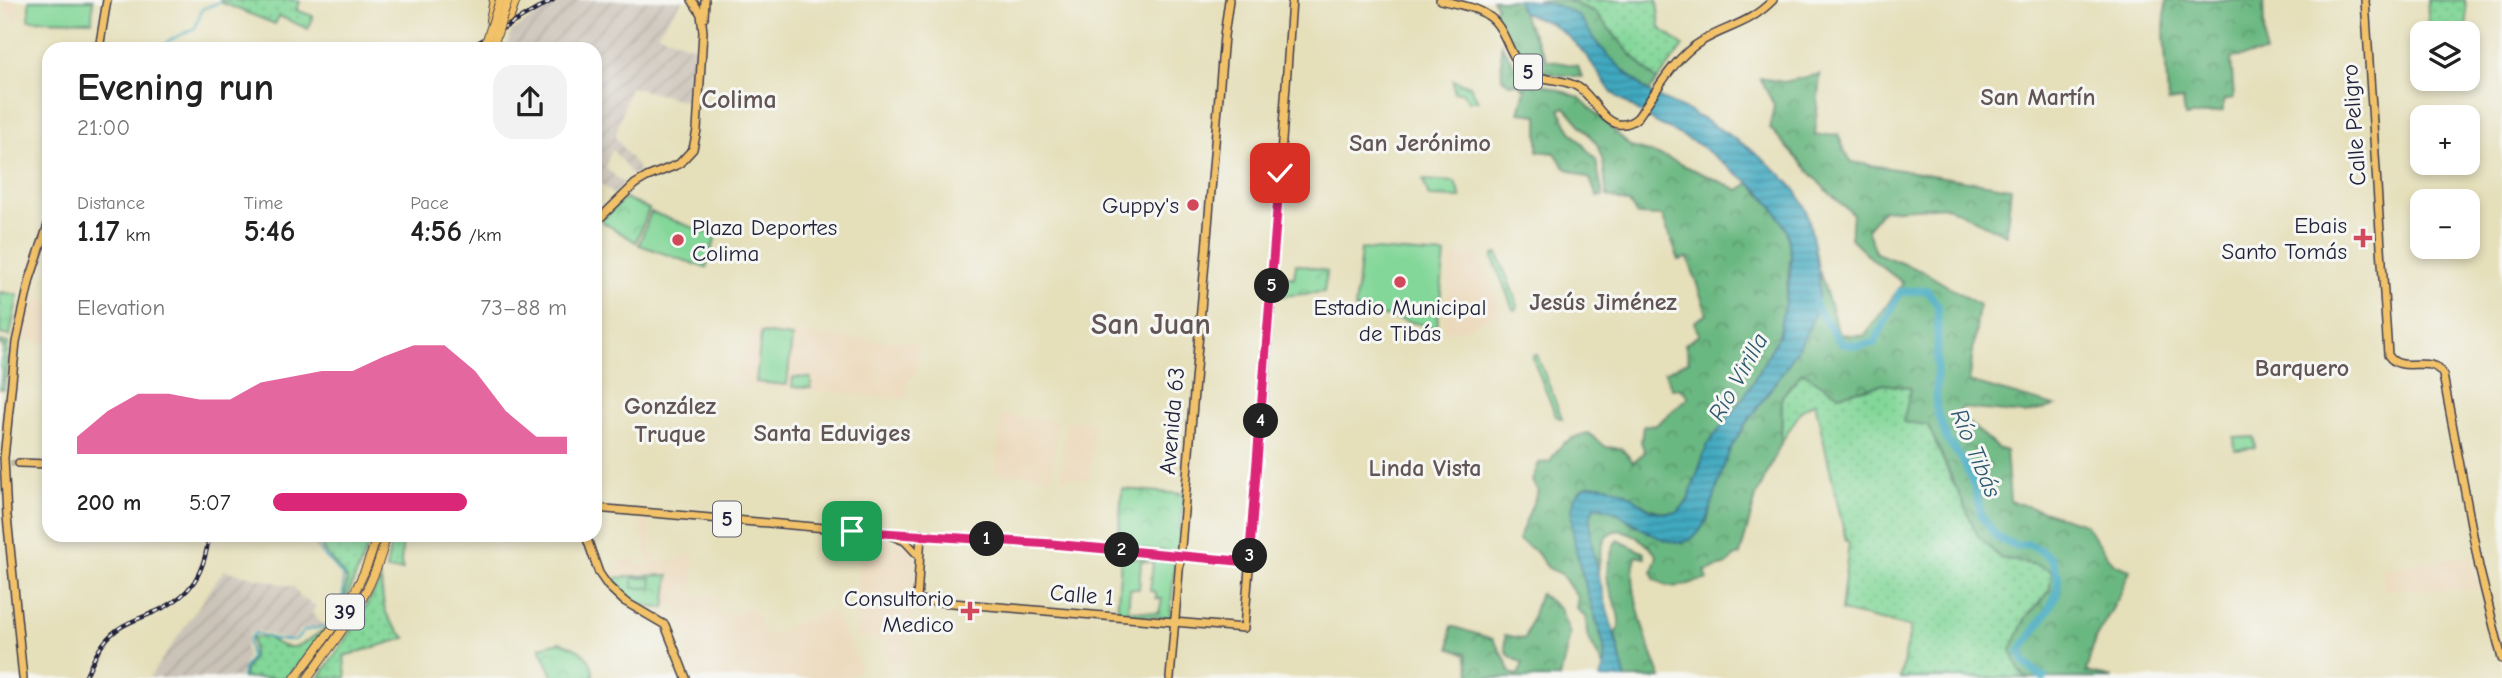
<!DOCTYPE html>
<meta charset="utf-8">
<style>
:root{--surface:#fff;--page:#f2f2f2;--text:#222;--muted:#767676;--accent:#db2777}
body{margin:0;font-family:"Comic Neue",sans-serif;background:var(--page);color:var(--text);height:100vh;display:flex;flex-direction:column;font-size:26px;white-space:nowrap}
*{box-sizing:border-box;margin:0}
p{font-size:23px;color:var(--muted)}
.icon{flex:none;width:38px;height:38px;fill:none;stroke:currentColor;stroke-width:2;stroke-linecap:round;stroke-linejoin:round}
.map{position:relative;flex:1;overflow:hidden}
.sheet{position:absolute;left:42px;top:42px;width:560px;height:500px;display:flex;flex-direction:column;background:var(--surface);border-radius:21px;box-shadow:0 4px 10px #0003}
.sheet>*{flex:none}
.fabs{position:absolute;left:2410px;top:21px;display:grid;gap:14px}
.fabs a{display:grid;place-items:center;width:70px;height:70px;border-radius:14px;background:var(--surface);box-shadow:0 4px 10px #0003;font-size:35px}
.pin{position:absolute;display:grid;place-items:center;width:60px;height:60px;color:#fff;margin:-30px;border-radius:14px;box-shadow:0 4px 10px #0006}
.km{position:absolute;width:35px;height:35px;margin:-18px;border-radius:50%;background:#222;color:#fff;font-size:19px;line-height:35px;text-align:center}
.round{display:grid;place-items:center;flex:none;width:74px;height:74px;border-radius:21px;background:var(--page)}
.overview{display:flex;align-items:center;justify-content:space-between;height:119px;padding:0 35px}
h1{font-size:38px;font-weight:700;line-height:52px}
.metrics{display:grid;grid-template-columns:repeat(3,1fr);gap:10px;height:119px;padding:7px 35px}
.metrics div{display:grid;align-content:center}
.metrics b{font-size:30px;font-weight:700}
.metrics small{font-size:19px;font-weight:400}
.metrics p{font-size:19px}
.chart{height:196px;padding:14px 35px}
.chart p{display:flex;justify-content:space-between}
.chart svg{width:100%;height:126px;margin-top:7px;fill:var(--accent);opacity:.7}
ul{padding:0 35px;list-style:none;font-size:23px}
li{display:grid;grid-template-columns:112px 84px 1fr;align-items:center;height:52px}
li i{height:18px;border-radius:9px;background:var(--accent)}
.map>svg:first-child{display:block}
.built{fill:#ebd8ba}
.industrial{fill:url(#industrial-furrows)}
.grass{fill:url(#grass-dots);stroke:#527c6a;stroke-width:2}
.forest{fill:url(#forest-crowns);stroke:#466d5e;stroke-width:2}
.park{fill:url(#park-crowns);stroke:#527c6a;stroke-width:2}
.garden{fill:#83d799;stroke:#527c6a;stroke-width:2;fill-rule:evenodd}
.water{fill:url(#water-rules);stroke:#31667e;stroke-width:2}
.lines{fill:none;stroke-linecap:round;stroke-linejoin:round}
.stream{stroke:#40a9c0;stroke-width:2}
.river{stroke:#40a9c0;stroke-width:8}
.major-tunnel{stroke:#beb9a1;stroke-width:7;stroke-dasharray:7 3.5;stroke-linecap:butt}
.major-casing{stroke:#3f3e4e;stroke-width:10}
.highway-casing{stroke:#3f3e4e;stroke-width:10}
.major{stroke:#f2c26a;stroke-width:7}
.highway{stroke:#f2c26a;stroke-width:8}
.rail-casing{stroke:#22223b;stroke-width:4.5}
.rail{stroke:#f6f6f2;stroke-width:2;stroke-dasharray:5;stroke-linecap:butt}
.highway-bridge-casing{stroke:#3f3e4e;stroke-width:10;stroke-linecap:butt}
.highway-bridge{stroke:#f2c26a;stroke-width:8}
.route-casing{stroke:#fff;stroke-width:14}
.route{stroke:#db2777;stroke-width:9}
.poi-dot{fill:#d1495b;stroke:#f6f6f2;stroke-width:2.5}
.labels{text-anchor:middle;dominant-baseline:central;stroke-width:6;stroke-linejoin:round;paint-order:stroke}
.shield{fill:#f6f6f2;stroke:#626272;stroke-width:2}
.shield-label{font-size:21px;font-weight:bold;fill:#22223b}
.street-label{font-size:23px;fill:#22223b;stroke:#f6f6f2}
.poi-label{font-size:23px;fill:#22223b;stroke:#f6f6f2;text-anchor:end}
.neighbourhood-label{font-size:24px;font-weight:bold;fill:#625557;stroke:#f6f6f2}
.water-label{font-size:24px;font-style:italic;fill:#2e5870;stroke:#f6f6f2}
.quarter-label{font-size:26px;font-weight:bold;fill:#625557;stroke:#f6f6f2}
.district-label{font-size:30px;font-weight:bold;fill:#625557;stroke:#f6f6f2}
</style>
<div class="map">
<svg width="2502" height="678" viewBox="0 0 2502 678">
<defs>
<pattern id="industrial-furrows" width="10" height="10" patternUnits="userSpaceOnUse" patternTransform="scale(1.75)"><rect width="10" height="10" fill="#cbc3b8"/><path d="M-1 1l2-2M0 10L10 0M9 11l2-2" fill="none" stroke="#aea79f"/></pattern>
<pattern id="grass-dots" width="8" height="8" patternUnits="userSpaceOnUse" patternTransform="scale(1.75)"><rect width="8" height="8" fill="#83d799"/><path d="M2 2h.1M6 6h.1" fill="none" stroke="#71b885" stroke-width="1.8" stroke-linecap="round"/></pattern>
<pattern id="forest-crowns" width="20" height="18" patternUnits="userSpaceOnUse" patternTransform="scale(1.75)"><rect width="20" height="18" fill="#6ab881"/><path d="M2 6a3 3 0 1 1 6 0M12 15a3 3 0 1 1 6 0" fill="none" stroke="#57956b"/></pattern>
<pattern id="park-crowns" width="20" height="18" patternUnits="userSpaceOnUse" patternTransform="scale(1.75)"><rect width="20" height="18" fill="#83d799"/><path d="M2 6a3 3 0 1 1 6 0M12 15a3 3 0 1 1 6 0" fill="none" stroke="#71b885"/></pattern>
<pattern id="water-rules" width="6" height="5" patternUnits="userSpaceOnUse" patternTransform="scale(1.75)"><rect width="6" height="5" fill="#40a9c0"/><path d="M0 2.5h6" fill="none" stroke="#35899d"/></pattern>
</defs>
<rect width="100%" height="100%" fill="#f6f6f2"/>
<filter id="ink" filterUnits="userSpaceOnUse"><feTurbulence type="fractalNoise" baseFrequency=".0143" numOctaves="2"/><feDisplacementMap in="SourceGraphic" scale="14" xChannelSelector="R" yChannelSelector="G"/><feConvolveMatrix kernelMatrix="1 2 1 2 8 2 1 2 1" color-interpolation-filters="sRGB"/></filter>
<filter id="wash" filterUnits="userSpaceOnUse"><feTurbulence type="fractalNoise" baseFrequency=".00686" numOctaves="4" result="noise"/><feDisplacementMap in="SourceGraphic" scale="28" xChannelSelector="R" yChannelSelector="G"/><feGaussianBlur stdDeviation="1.57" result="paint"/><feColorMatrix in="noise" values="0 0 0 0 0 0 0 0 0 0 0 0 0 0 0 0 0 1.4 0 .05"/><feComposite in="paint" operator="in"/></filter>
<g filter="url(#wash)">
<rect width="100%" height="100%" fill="#e5dfba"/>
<!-- built -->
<g class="built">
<polygon points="0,0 17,0 17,24 0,2"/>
<polygon points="1480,255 1502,313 1458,331 1443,331 1452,256"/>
<polygon points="32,296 49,300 49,344 23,339"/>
<polygon points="755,330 918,343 915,378 908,377 907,399 729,384"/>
<polygon points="1001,415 1057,420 1052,477 996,473"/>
<polygon points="1066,420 1094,422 1090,480 1061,478"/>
<polygon points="639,518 649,518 650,537 656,562 672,561 684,555 694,555 693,600 713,594 720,617 753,608 765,636 832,609 861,668 850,678 694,678 686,657 692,654 682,617 668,621 664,616 679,610 677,604 665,608 669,575 631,576 608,579 603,570 621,567 621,561 636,558 637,565 649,565"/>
<polygon points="861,537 901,541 913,550 917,559 909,662 893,662 889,659 885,655 884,641 855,637"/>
<polygon points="2472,556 2479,589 2384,590 2383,568"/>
</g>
<!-- industrial -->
<g class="industrial">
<polygon points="562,0 683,0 657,33 696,48 690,102 630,87 615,137 640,171 633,176 612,149 605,167 623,183 614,195 595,179 595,49 505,49 512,31"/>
<polygon points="224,570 294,587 300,597 316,606 312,613 323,625 301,630 294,638 284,639 259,631 250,633 245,647 247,656 239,678 149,678"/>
</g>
<!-- grass -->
<g class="grass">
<polygon points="220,0 296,0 300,2 296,10 313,16 308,29 279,16 275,24 220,2"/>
<polygon points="1566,0 1657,0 1660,28 1683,46 1657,81 1629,52"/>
<polygon points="2427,0 2465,0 2468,32 2429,29"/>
<polygon points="1498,254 1518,306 1516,310 1513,309 1493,258 1493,255"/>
<polygon points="1537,355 1561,416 1562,419 1556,416 1533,359 1533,356"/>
<polygon points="1803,371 1839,395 1884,384 1912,388 1953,483 2000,558 2037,565 2052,571 2050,591 2025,619 2019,670 2026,678 1900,678 1911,627 1841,611 1849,542 1846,541 1815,402 1801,411 1781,443 1782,396"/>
<polygon points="329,536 371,536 368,547 343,606 347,579 322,549 322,538"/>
<polygon points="392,536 403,536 401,563 403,570 386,570"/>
<path d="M381 580C383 608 384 619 406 638L344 656 346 678H319L352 630Z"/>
<path d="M332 626 287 678H244L245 670 253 657 252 638 267 637C297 661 307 636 332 626Z"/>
</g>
<!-- forest -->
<g class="forest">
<path d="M1492 0H1517L1525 20 1547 60 1578 66 1582 77C1565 75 1542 75 1528 67 1518 62 1502 24 1492 12L1497 6Z"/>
<polygon points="1537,0 1566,0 1595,12 1629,52 1657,81 1649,92 1618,66 1596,42 1578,16"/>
<polygon points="2166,0 2263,0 2265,53 2231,58 2234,98 2223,100 2223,111 2185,117 2183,100 2168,102 2164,31"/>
<path d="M1501 44 1517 71 1531 80 1579 97 1631 147 1665 157 1739 190 1750 183 1774 208 1787 231 1791 255 1784 309 1778 337 1746 394 1707 446 1688 500 1678 512C1639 516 1631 485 1594 485 1542 486 1600 622 1604 647 1605 653 1604 661 1604 668L1587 635 1586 618 1576 608 1578 597 1560 573C1547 570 1544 563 1538 554 1533 548 1524 544 1518 540L1538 491 1532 481 1539 463 1550 462C1559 444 1568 438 1588 433L1606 447 1622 449 1633 462 1645 452 1641 442 1643 426 1656 425 1689 397 1681 388 1672 389 1665 372 1689 361 1685 344 1699 335 1694 322 1707 314 1688 258 1679 260 1662 216 1637 215 1629 203 1607 196 1603 162 1597 144 1565 107 1560 110 1570 130 1596 160 1603 196 1597 197 1590 179 1565 168 1555 153 1538 151V115L1519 113 1525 89 1516 83 1510 84 1502 78Z"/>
<path d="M1820 74 1815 136 1838 134 1845 152 1852 162 2011 188 2006 235 1947 206 1883 210 1867 229 1876 253 1924 272 1979 305 1969 382 2055 406 2025 414 1963 408 1958 413 1997 448 2006 451 2010 501 2085 524 2114 564 2130 570 2120 595 2095 639 2086 672 2113 678H2026L2019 670 2011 650 2025 619 2049 592 2052 571 2037 565 2000 558 1977 534 1928 425 1903 422 1911 388 1884 384 1839 395 1802 372 1782 396 1781 443 1756 497 1740 555 1734 557 1727 565 1705 571 1708 580C1685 581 1680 595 1654 579L1652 572 1657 556C1648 543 1618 517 1605 539 1600 548 1599 563 1598 573 1594 555 1581 521 1595 506L1614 510 1637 527 1707 522C1713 498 1718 472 1730 450 1762 385 1819 349 1819 270L1839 334 1864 336 1903 283 1873 260 1851 238 1853 214 1825 189 1770 128 1774 105 1760 78 1784 82Z"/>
<path d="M1618 540 1644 553 1645 558 1637 556C1623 580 1651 653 1661 678H1625L1615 633 1619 628C1621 598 1598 588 1611 555 1613 548 1612 545 1618 540Z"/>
<path d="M1540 593 1560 609 1570 634 1560 678H1471L1466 654 1450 648 1451 626 1493 639 1507 662 1510 673 1518 675 1523 663C1505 655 1505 654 1505 635L1525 639Z"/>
</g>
<!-- park -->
<g class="park">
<polygon points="1453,80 1470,86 1478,101 1469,101 1462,92 1454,92"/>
<polygon points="1423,180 1455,182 1461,198 1429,197"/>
<polygon points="625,198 649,209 636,242 601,221"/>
<polygon points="1296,264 1327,271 1324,292 1273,297 1275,274 1294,278"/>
<polygon points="0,292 18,295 10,336 0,334"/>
<polygon points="1122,489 1184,494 1178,552 1118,547"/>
<path d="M669 575 665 608C643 609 621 596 608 579L631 576Z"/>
<path d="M560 642C578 648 595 657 593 678H554L540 647Z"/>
</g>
<!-- garden -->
<g class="garden">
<polygon points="29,0 93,0 92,21 29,20"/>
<polygon points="651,212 716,236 706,268 639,245"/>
<polygon points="1361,249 1445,255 1437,328 1355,309"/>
<polygon points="761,333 792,337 787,385 756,382"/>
<polygon points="0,341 8,343 4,389 0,389 2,369 0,367 4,346 0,345"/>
<polygon points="793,377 811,378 811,388 792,387"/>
<polygon points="2254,437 2255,448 2235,450 2234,438"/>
<path d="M1121 557 1175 561 1170 618 1117 614ZM1141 561 1153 562 1150 591 1156 592V598L1162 599 1159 613 1128 610 1130 589H1139Z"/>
<polygon points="633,578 651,578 652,588 633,588"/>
</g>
<!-- water -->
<path class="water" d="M1517 0C1535 0 1562 4 1578 16 1585 22 1590 34 1596 42 1611 60 1628 75 1646 90 1658 99 1675 104 1688 111 1708 122 1729 134 1747 147 1768 163 1796 183 1805 208 1810 219 1811 233 1814 244 1817 260 1820 276 1819 292 1814 346 1756 401 1731 448 1718 472 1712 533 1687 541 1656 550 1624 507 1595 506 1576 524 1621 648 1625 678H1600C1604 668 1606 657 1604 646 1599 620 1546 496 1588 486 1603 482 1623 490 1634 498 1640 502 1645 508 1652 510 1661 514 1668 513 1678 512L1688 501 1707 446 1746 394 1778 337 1790 277 1791 255 1787 231 1774 208 1760 191 1698 144 1651 120 1612 93 1585 54 1568 36 1550 23 1522 12Z"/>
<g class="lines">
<!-- stream -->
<g class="stream">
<polyline points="163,49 168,41 195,28 202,9 220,2 220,0"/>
<polyline points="323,536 319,540 317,548 343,576 343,594 338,612"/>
<path d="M242 678 243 670 251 657C249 647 245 639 256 633L277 640H295L304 631 329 625 331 622"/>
</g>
<!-- river -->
<polyline class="river" points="1814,297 1817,309 1841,343 1858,346 1874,343 1900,292 1927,290 1938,306 1936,408 1947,440 1962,459 1974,485 1982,517 1998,538 2016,546 2028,544 2040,550 2052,559 2058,577 2057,593 2049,609 2020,652 2026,664 2044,678"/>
</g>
</g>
<g filter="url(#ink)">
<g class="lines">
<!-- major-tunnel -->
<polyline class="major-tunnel" points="0,464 19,463"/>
<!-- major casing -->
<g class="major-casing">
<g id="major">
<path d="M1440 0C1455 4 1474 6 1487 15 1504 25 1507 49 1519 64 1534 84 1560 76 1578 87 1593 96 1601 120 1618 124 1626 125 1633 122 1638 117 1656 92 1674 57 1702 41 1729 25 1748 25 1773 0"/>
<path d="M2365 0 2388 355C2402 376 2431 352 2443 375L2479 567 2502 659"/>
<polyline points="704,18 705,0"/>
<polyline points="99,49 107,0"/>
<polyline points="595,223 635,184 647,177 679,164 693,149 697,130 703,32 701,14 692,0"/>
<polyline points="19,463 49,464"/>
<polyline points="595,508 860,531 1052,544 1249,562"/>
<polyline points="921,534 917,600 1244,628 1266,367 1292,0"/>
<polyline points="890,535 905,541 919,556"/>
<polyline points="586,536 599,573 608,586 624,601 665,625 686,678"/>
<polyline points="23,678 7,516 4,458 16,342 30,279 49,222"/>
<polyline points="1170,678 1224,36 1229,0"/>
</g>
</g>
<!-- highway casing -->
<g class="highway-casing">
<g id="highway">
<polyline points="494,0 490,20 498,26 510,17 516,0"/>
<path d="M295 678C331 631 361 594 377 536"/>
<path d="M308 678C343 627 372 598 386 536"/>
</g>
</g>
<!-- major -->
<use href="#major" class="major"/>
<!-- highway -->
<use href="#highway" class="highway"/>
<!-- rail casing -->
<g class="rail-casing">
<g id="rail">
<polyline points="467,49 553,0"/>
<path d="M85 678C93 660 101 641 118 629 129 621 144 617 157 611 192 595 204 573 209 536"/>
</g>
</g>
<!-- rail -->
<use href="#rail" class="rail"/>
<!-- highway-bridge casing -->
<g class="highway-bridge-casing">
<g id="highway-bridge">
<polyline points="484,49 500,0"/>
<polyline points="492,49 508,0"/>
</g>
</g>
<!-- highway-bridge -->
<use href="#highway-bridge" class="highway-bridge"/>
</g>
</g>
<g class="lines" filter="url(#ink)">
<!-- route casing -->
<g class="route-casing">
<polyline id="route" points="852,531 1052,544 1249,562 1280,173"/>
</g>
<!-- route -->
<use href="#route" class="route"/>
</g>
<!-- markers -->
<g class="poi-dot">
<circle cx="1193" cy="205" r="7"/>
<path d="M2359.5 227.5h7v7h7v7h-7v7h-7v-7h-7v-7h7z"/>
<circle cx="678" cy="240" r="7"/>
<circle cx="1400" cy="282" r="7"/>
<path d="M966.5 600.5h7v7h7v7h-7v7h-7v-7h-7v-7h7z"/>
</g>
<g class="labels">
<!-- shield labels -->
<g class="shield">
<rect x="1514" y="54.5" width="28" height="35" rx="5"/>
<rect x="713" y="501.5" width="28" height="35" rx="5"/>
<rect x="326" y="594.5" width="38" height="35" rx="5"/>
</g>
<g class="shield-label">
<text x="1528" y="72">5</text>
<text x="727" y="519">5</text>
<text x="345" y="612">39</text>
</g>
<!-- street labels -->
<g class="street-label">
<text transform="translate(2354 125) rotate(-94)">Calle Peligro</text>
<text transform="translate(1172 421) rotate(-85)">Avenida 63</text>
<text transform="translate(1082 595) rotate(5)">Calle 1</text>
</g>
<!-- poi labels -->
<g class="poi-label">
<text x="1179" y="205">Guppy's</text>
<text x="2347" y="225">Ebais<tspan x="2347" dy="26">Santo Tomás</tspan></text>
<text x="692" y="227" text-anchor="start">Plaza Deportes<tspan x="692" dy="26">Colima</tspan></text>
<text x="1400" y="307" text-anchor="middle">Estadio Municipal<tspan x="1400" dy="26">de Tibás</tspan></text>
<text x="954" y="598">Consultorio<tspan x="954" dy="26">Medico</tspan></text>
</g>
<!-- neighbourhood labels -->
<g class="neighbourhood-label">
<text x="2038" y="97">San Martín</text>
<text x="1420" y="143">San Jerónimo</text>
<text x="1603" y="302">Jesús Jiménez</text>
<text x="2302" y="368">Barquero</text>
<text x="670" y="406">González<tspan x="670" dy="28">Truque</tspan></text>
<text x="832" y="433">Santa Eduviges</text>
<text x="1425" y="468">Linda Vista</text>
</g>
<!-- water labels -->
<g class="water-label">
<text transform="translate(1738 377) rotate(-61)">Río Virilla</text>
<text transform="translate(1976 453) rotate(67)">Río Tibás</text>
</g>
<!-- quarter labels -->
<g class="quarter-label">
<text x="739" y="100">Colima</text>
</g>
<!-- district labels -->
<g class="district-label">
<text x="1151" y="324">San Juan</text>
</g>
</g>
</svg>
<div class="fabs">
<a><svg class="icon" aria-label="layers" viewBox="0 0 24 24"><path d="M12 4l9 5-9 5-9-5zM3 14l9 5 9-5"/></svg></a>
<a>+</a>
<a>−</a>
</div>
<div class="pin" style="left:852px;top:531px;background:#1e9e55"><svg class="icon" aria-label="arrive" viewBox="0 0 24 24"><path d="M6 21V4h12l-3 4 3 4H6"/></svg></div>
<div class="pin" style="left:1280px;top:173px;background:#d93025"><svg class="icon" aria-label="check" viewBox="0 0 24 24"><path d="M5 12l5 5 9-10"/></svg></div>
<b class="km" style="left:987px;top:539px">1</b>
<b class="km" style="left:1122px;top:550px">2</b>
<b class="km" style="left:1250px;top:556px">3</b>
<b class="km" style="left:1261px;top:421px">4</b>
<b class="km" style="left:1272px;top:286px">5</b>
<section class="sheet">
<div class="overview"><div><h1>Evening run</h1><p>21:00</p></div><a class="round"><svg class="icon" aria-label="share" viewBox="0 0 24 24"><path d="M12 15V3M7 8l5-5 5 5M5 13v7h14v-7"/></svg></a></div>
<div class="metrics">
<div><p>Distance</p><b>1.17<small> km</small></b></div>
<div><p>Time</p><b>5:46</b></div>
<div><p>Pace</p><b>4:56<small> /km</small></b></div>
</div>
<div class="chart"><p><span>Elevation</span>73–88 m</p>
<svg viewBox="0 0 160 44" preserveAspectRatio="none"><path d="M0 44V38L10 29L20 23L30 23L40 25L50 25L60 19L70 17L80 15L90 15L100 10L110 6L120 6L130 15L140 29L150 38L160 38V44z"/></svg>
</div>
<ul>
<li><b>200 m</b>5:07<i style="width:66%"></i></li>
</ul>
</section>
</div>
